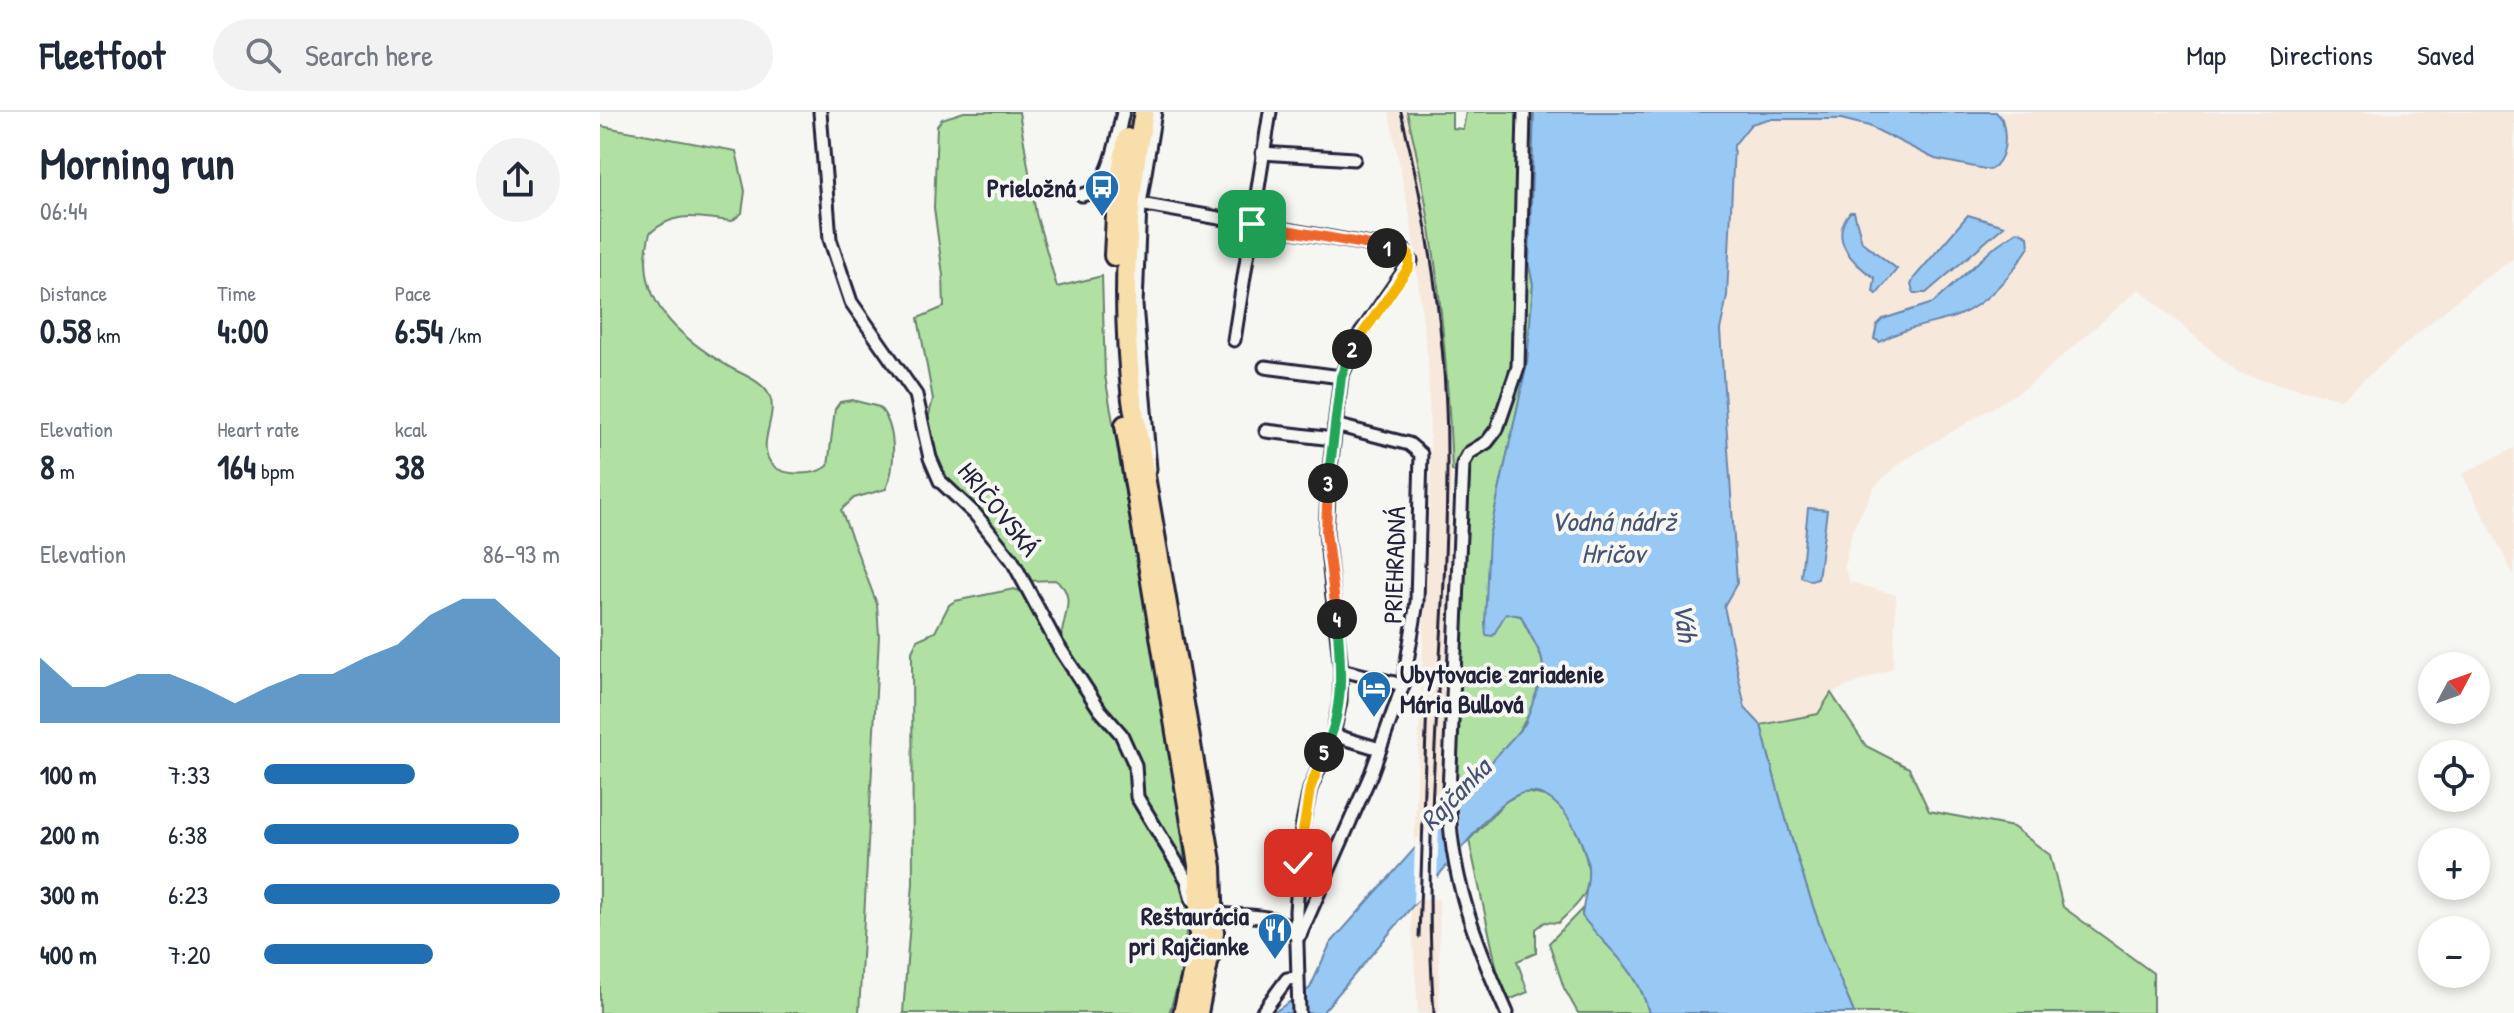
<!DOCTYPE html>
<meta charset="utf-8">
<style>
:root{--surface:#fff;--page:#f2f2f3;--text:#1f2937;--muted:#747a83;--line:#e0e1e3;--accent:#1f6fb2}
body{margin:0;font-family:"Patrick Hand",sans-serif;background:var(--page);color:var(--text);height:100vh;display:flex;flex-direction:column;font-size:30px;white-space:nowrap}
*{box-sizing:border-box;margin:0}
p{font-size:26px;color:var(--muted)}
.icon{flex:none;width:44px;height:44px;fill:none;stroke:currentColor;stroke-width:2;stroke-linecap:round;stroke-linejoin:round}
.map{position:relative;flex:1;overflow:hidden}
.side{display:flex;flex-direction:column;background:var(--surface);width:600px}
.side>*{flex:none}
.needle{width:52px;rotate:49deg}
.buttons{position:absolute;left:1818px;top:540px;display:grid;gap:16px}
.buttons a{display:grid;place-items:center;width:72px;height:72px;border-radius:50%;background:var(--surface);box-shadow:0 4px 12px #0003;font-size:40px}
.pin{position:absolute;display:grid;place-items:center;width:68px;height:68px;color:#fff;margin:-34px;border-radius:16px;box-shadow:0 4px 12px #0006}
.km{position:absolute;width:40px;height:40px;margin:-20px;border-radius:50%;background:#222;color:#fff;font-size:22px;line-height:40px;text-align:center}
.round{display:grid;place-items:center;flex:none;width:84px;height:84px;border-radius:42px;background:var(--page)}
.summary{display:flex;align-items:center;justify-content:space-between;height:136px;padding:0 40px}
h1{font-size:44px;font-weight:700;line-height:60px}
.metrics{display:grid;grid-template-columns:repeat(3,1fr);gap:12px;height:136px;padding:8px 40px}
.metrics div{display:grid;align-content:center}
.metrics b{font-size:34px;font-weight:700}
.metrics small{font-size:22px;font-weight:400}
.metrics p{font-size:22px}
.chart{height:224px;padding:16px 40px}
.chart p{display:flex;justify-content:space-between}
.chart svg{width:100%;height:144px;margin-top:8px;fill:var(--accent);opacity:.7}
ul{padding:0 40px;list-style:none;font-size:26px}
li{display:grid;grid-template-columns:128px 96px 1fr;align-items:center;height:60px}
li i{height:20px;border-radius:10px;background:var(--accent)}
header{display:flex;align-items:center;gap:48px;box-sizing:border-box;height:112px;padding:0 40px;background:var(--surface);border-bottom:2px solid var(--line)}
header strong{font-size:38px}
nav{display:flex;gap:44px;margin-inline-start:auto;font-size:28px}
.search{width:560px;height:72px;background:var(--page);display:flex;align-items:center;gap:20px;box-sizing:border-box;padding:0 28px;border-radius:44px;color:var(--muted);font-size:30px}
main{display:flex;flex:1;min-height:0}
.map>svg:first-child{display:block}
.built{fill:#f7e8dc;fill-rule:evenodd}
.green{fill:#b0e1a2;stroke:#69826e;stroke-width:2}
.water{fill:#98c9f4;stroke:#6986aa;stroke-width:2}
.pier{fill:#f6f6f2}
.lines{fill:none;stroke-linecap:round;stroke-linejoin:round}
.minor-casing{stroke:#22223b;stroke-width:17}
.primary-casing{stroke:#22223b;stroke-width:24}
.minor{stroke:#f6f6f2;stroke-width:11}
.primary{stroke:#f8deab;stroke-width:18}
.rail{stroke:#22223b;stroke-width:3}
.split-1-casing{stroke:#fff;stroke-width:16}
.split-2-casing{stroke:#fff;stroke-width:16}
.split-3-casing{stroke:#fff;stroke-width:16}
.split-4-casing{stroke:#fff;stroke-width:16}
.split-5-casing{stroke:#fff;stroke-width:16}
.split-6-casing{stroke:#fff;stroke-width:16}
.split-1{stroke:#f0652b;stroke-width:10}
.split-2{stroke:#f5b400;stroke-width:10}
.split-3{stroke:#22a559;stroke-width:10}
.split-4{stroke:#f0652b;stroke-width:10}
.split-5{stroke:#22a559;stroke-width:10}
.split-6{stroke:#f5b400;stroke-width:10}
.labels{text-anchor:middle;dominant-baseline:central;stroke-width:8;stroke-linejoin:round;paint-order:stroke}
.poi-label{font-size:26px;font-weight:bold;fill:#22223b;stroke:#f6f6f2;text-anchor:end}
.street-label{font-size:26px;fill:#22223b;stroke:#f6f6f2}
.water-label{font-size:28px;font-style:italic;fill:#455472;stroke:#f6f6f2}
</style>
<header>
<strong>Fleetfoot</strong>
<div class="search"><svg class="icon" aria-label="search" viewBox="0 0 24 24"><circle cx="10" cy="10" r="6"/><path d="M15 15l6 6"/></svg>Search here</div>
<nav><a>Map</a><a>Directions</a><a>Saved</a></nav>
</header>
<main>
<section class="side">
<div class="summary"><div><h1>Morning run</h1><p>06:44</p></div><a class="round"><svg class="icon" aria-label="share" viewBox="0 0 24 24"><path d="M12 15V3M7 8l5-5 5 5M5 13v7h14v-7"/></svg></a></div>
<div class="metrics">
<div><p>Distance</p><b>0.58<small> km</small></b></div>
<div><p>Time</p><b>4:00</b></div>
<div><p>Pace</p><b>6:54<small> /km</small></b></div>
</div>
<div class="metrics">
<div><p>Elevation</p><b>8<small> m</small></b></div>
<div><p>Heart rate</p><b>164<small> bpm</small></b></div>
<div><p>kcal</p><b>38</b></div>
</div>
<div class="chart"><p><span>Elevation</span>86–93 m</p>
<svg viewBox="0 0 160 44" preserveAspectRatio="none"><path d="M0 44V24L10 33L20 33L30 29L40 29L50 33L60 38L70 33L80 29L90 29L100 24L110 20L120 11L130 6L140 6L150 15L160 24V44z"/></svg>
</div>
<ul>
<li><b>100 m</b>7:33<i style="width:51%"></i></li>
<li><b>200 m</b>6:38<i style="width:86%"></i></li>
<li><b>300 m</b>6:23<i style="width:100%"></i></li>
<li><b>400 m</b>7:20<i style="width:57%"></i></li>
</ul>
</section>
<div class="map">
<svg width="1914" height="901" viewBox="0 0 1914 901">
<rect width="100%" height="100%" fill="#f6f6f2"/>
<filter id="ink" filterUnits="userSpaceOnUse"><feTurbulence type="fractalNoise" baseFrequency=".0125" numOctaves="2"/><feDisplacementMap in="SourceGraphic" scale="16" xChannelSelector="R" yChannelSelector="G"/><feConvolveMatrix kernelMatrix="1 2 1 2 8 2 1 2 1" color-interpolation-filters="sRGB"/></filter>
<g filter="url(#ink)">
<!-- built -->
<g class="built">
<polygon points="789,0 807,0 829,102 843,200 852,359 841,707 814,734 831,359 828,248 810,105"/>
<path d="M1396 0H1914V146L1869 178 1741 287 1639 262 1539 177 1427 275 1301 350 1275 374 1252 419 1244 455 1250 470 1296 483 1293 556 1231 581 1218 602 1161 613 1145 596 1124 494 1137 471 1120 218 1127 184 1134 33 1151 12 1168 7H1241L1269 14 1335 47 1390 58 1399 49 1405 33 1404 12ZM1250 100H1254L1262 130 1297 157 1273 177 1275 166 1256 152 1242 132 1240 121ZM1368 103 1332 176 1314 166 1365 106ZM1411 121 1424 144 1377 194 1360 203 1298 219 1284 228 1283 207 1333 191Z"/>
<polygon points="1914,336 1914,463 1862,362"/>
<polygon points="839,787 839,901 818,901 810,788"/>
</g>
<!-- green -->
<g class="green">
<path d="M364 0H419L436 102 457 175 502 164 505 264 576 674 589 785 583 856 569 901H303L313 771 312 540 317 528 335 520 349 493 355 489 414 477 422 480 461 531C460 509 480 483 455 468L427 469 340 359 328 307 333 287 318 206 344 195 343 163 334 96 337 14 342 7Z"/>
<path d="M807 0H852V16L863 17 866 0H934L929 153 933 172 927 252 889 425 902 506 906 501 921 504C927 521 942 537 943 555 948 603 872 673 841 707L856 360 852 359C847 237 836 119 807 0Z"/>
<path d="M0 14 136 39 145 79 142 101 132 109C99 106 77 97 50 121 32 187 78 225 131 256 144 263 164 270 170 285 178 305 156 332 171 351 181 365 215 364 228 354L235 297 240 290 252 288 279 295C297 314 296 354 286 377L254 386 241 398 277 492 279 524 259 901H0Z"/>
<path d="M1231 581 1266 634 1309 656 1329 699 1413 715 1450 743 1463 795 1553 861V901H1254C1213 807 1186 713 1161 613L1218 602Z"/>
<path d="M923 680C933 682 945 682 953 688 974 706 995 751 986 778 982 790 967 802 958 811L945 810 936 817V841L917 849 928 880 904 890 869 728 906 689Z"/>
<path d="M982 797V804C1010 841 1037 854 1049 901H978L964 876 949 831Z"/>
</g>
<!-- water -->
<g class="water">
<path d="M934 0H1396L1402 7C1407 24 1407 48 1390 58L1335 47 1269 14 1241 7H1168L1151 12 1134 33 1127 184 1120 218 1137 471 1124 494 1145 596 1161 613C1186 713 1213 807 1254 901H1049C1037 854 1010 841 982 804 984 785 991 766 987 748 981 721 956 674 923 681 909 684 897 697 887 706L722 901H673L710 876 730 832 925 612 944 559 941 543 921 504 906 501 893 524 886 523 885 510 889 425 927 252 933 172 929 153Z"/>
<path d="M1250 100H1254L1262 130 1297 157 1277 182 1273 180 1275 166C1252 151 1228 127 1250 100Z"/>
<polygon points="1368,103 1404,114 1326,181 1314,181 1311,173 1314,166"/>
<path d="M1418 119 1428 124 1429 135C1413 161 1386 193 1357 204 1331 213 1304 215 1280 230L1274 227 1277 213 1283 207 1333 191 1397 133Z"/>
<polygon points="1208,396 1227,398 1218,467 1211,469 1201,465"/>
</g>
<!-- pier -->
<g class="pier">
<polygon points="857,689 862,738 847,755 841,707"/>
<polygon points="835,707 839,707 837,770 813,793 815,728 827,719"/>
</g>
<g class="lines">
<!-- minor casing -->
<g class="minor-casing">
<g id="minor">
<polyline points="220,0 230,127 251,190 316,283 330,346 340,369 375,402 412,448 457,532 500,598 521,622 535,653 537,685 587,768 592,789"/>
<polyline points="662,41 754,47"/>
<path d="M482 83C511 78 517 24 523 0"/>
<polyline points="540,92 805,139 811,149 759,224 741,265 729,364 726,420 741,558 740,589 733,623 710,677 702,716 696,799 699,901"/>
<polyline points="634,228 670,0"/>
<polyline points="665,255 741,265"/>
<polyline points="666,319 733,327"/>
<polyline points="550,357 536,193 540,92 555,0"/>
<polyline points="741,558 803,573"/>
<polyline points="733,623 780,637"/>
<path d="M615 802C640 805 682 799 696 824"/>
<polyline points="700,823 771,662 803,573 817,490 821,342 809,332 735,313"/>
<polyline points="662,901 687,867 697,866"/>
<path d="M907 901C875 829 848 760 849 680L863 352 869 341 887 330 897 317 918 255 924 0"/>
</g>
</g>
<!-- primary casing -->
<g class="primary-casing">
<g id="primary">
<path d="M544 0C525 96 521 190 532 288L612 755 614 821 598 901"/>
<polyline points="514,144 517,82 527,26"/>
<polyline points="525,313 599,759 599,833 583,901"/>
</g>
</g>
<!-- minor -->
<use href="#minor" class="minor"/>
<!-- primary -->
<use href="#primary" class="primary"/>
<!-- rail -->
<g class="rail">
<path d="M801 0C829 112 847 226 847 342 848 528 820 715 834 901"/>
<polyline points="819,825 827,589"/>
</g>
</g>
</g>
<g class="lines" filter="url(#ink)">
<!-- split-1 casing -->
<g class="split-1-casing">
<polyline id="split-1" points="652,112 787,136"/>
</g>
<!-- split-2 casing -->
<g class="split-2-casing">
<polyline id="split-2" points="752,237 809,155 809,142 787,136"/>
</g>
<!-- split-3 casing -->
<g class="split-3-casing">
<polyline id="split-3" points="728,371 741,265 752,237"/>
</g>
<!-- split-4 casing -->
<g class="split-4-casing">
<polyline id="split-4" points="728,371 726,420 737,507"/>
</g>
<!-- split-5 casing -->
<g class="split-5-casing">
<path id="split-5" d="M724 640C745 598 741 553 737 507"/>
</g>
<!-- split-6 casing -->
<g class="split-6-casing">
<polyline id="split-6" points="698,751 710,677 724,640"/>
</g>
<!-- split-1 -->
<use href="#split-1" class="split-1"/>
<!-- split-2 -->
<use href="#split-2" class="split-2"/>
<!-- split-3 -->
<use href="#split-3" class="split-3"/>
<!-- split-4 -->
<use href="#split-4" class="split-4"/>
<!-- split-5 -->
<use href="#split-5" class="split-5"/>
<!-- split-6 -->
<use href="#split-6" class="split-6"/>
</g>
<!-- icons -->
<defs>
<g id="bus-pin" transform="scale(1.8)"><path d="M0 17L-7.5 6A9.5 9.5 0 1 1 7.5 6Z" fill="#1f6fb2" stroke="#f6f6f2"/><path d="M-5-6H5V4H4V6H2V4H-2V6H-4V4H-5ZM-3.5-4V0h7V-4ZM-3.5 1.2v1.5H-2V1.2ZM2 1.2v1.5H3.5V1.2Z" fill="#fff"/></g>
<g id="hotel-pin" transform="scale(1.8)"><path d="M0 17L-7.5 6A9.5 9.5 0 1 1 7.5 6Z" fill="#1f6fb2" stroke="#f6f6f2"/><path d="M-6-4.5h1.5V1H6V5H4.5V3h-9V5H-6ZM-4 0a1.8 1.8 0 1 1 3.6 0ZM.5 0V-2.5h3Q6-2.5 6 0Z" fill="#fff"/></g>
<g id="restaurant-pin" transform="scale(1.8)"><path d="M0 17L-7.5 6A9.5 9.5 0 1 1 7.5 6Z" fill="#1f6fb2" stroke="#f6f6f2"/><path d="M-5-6h1v4h1v-4h1v4h1v-4h1v5L-1.5 .5V6h-2V.5L-5-1ZM5-6V6H3V1.5H1.5Q1.5-4 5-6Z" fill="#fff"/></g>
</defs>
<g fill-rule="evenodd">
<use href="#bus-pin" x="502" y="75"/>
<use href="#hotel-pin" x="774" y="576"/>
<use href="#restaurant-pin" x="675" y="818"/>
</g>
<g class="labels">
<!-- poi labels -->
<g class="poi-label">
<text x="476" y="75">Prieložná</text>
<text x="800" y="561" text-anchor="start">Ubytovacie zariadenie<tspan x="800" dy="30">Mária Bullová</tspan></text>
<text x="649" y="803">Reštaurácia<tspan x="649" dy="30">pri Rajčianke</tspan></text>
</g>
<!-- street labels -->
<g class="street-label">
<text transform="translate(399 397) rotate(51)">HRIČOVSKÁ</text>
<text transform="translate(794 453) rotate(-88)">PRIEHRADNÁ</text>
</g>
<!-- water labels -->
<g class="water-label">
<text x="1013" y="409">Vodná nádrž<tspan x="1013" dy="32">Hričov</tspan></text>
<text transform="translate(1086 510) rotate(83)">Váh</text>
<text transform="translate(855 682) rotate(-46)">Rajčanka</text>
</g>
</g>
</svg>
<div class="buttons">
<a><svg class="needle" viewBox="-14 -14 28 28"><path d="M0-13l5 13h-10z" fill="#e53935"/><path d="M0 13l5-13h-10z" fill="#747a83"/></svg></a>
<a><svg class="icon" aria-label="locate" viewBox="0 0 24 24"><circle cx="12" cy="12" r="6"/><path d="M12 2v4M12 18v4M2 12h4M18 12h4"/></svg></a>
<a>+</a>
<a>−</a>
</div>
<div class="pin" style="left:652px;top:112px;background:#1e9e55"><svg class="icon" aria-label="arrive" viewBox="0 0 24 24"><path d="M6 21V4h12l-3 4 3 4H6"/></svg></div>
<div class="pin" style="left:698px;top:751px;background:#d93025"><svg class="icon" aria-label="check" viewBox="0 0 24 24"><path d="M5 12l5 5 9-10"/></svg></div>
<b class="km" style="left:787px;top:136px">1</b>
<b class="km" style="left:752px;top:237px">2</b>
<b class="km" style="left:728px;top:371px">3</b>
<b class="km" style="left:737px;top:507px">4</b>
<b class="km" style="left:724px;top:640px">5</b>
</div>
</main>
